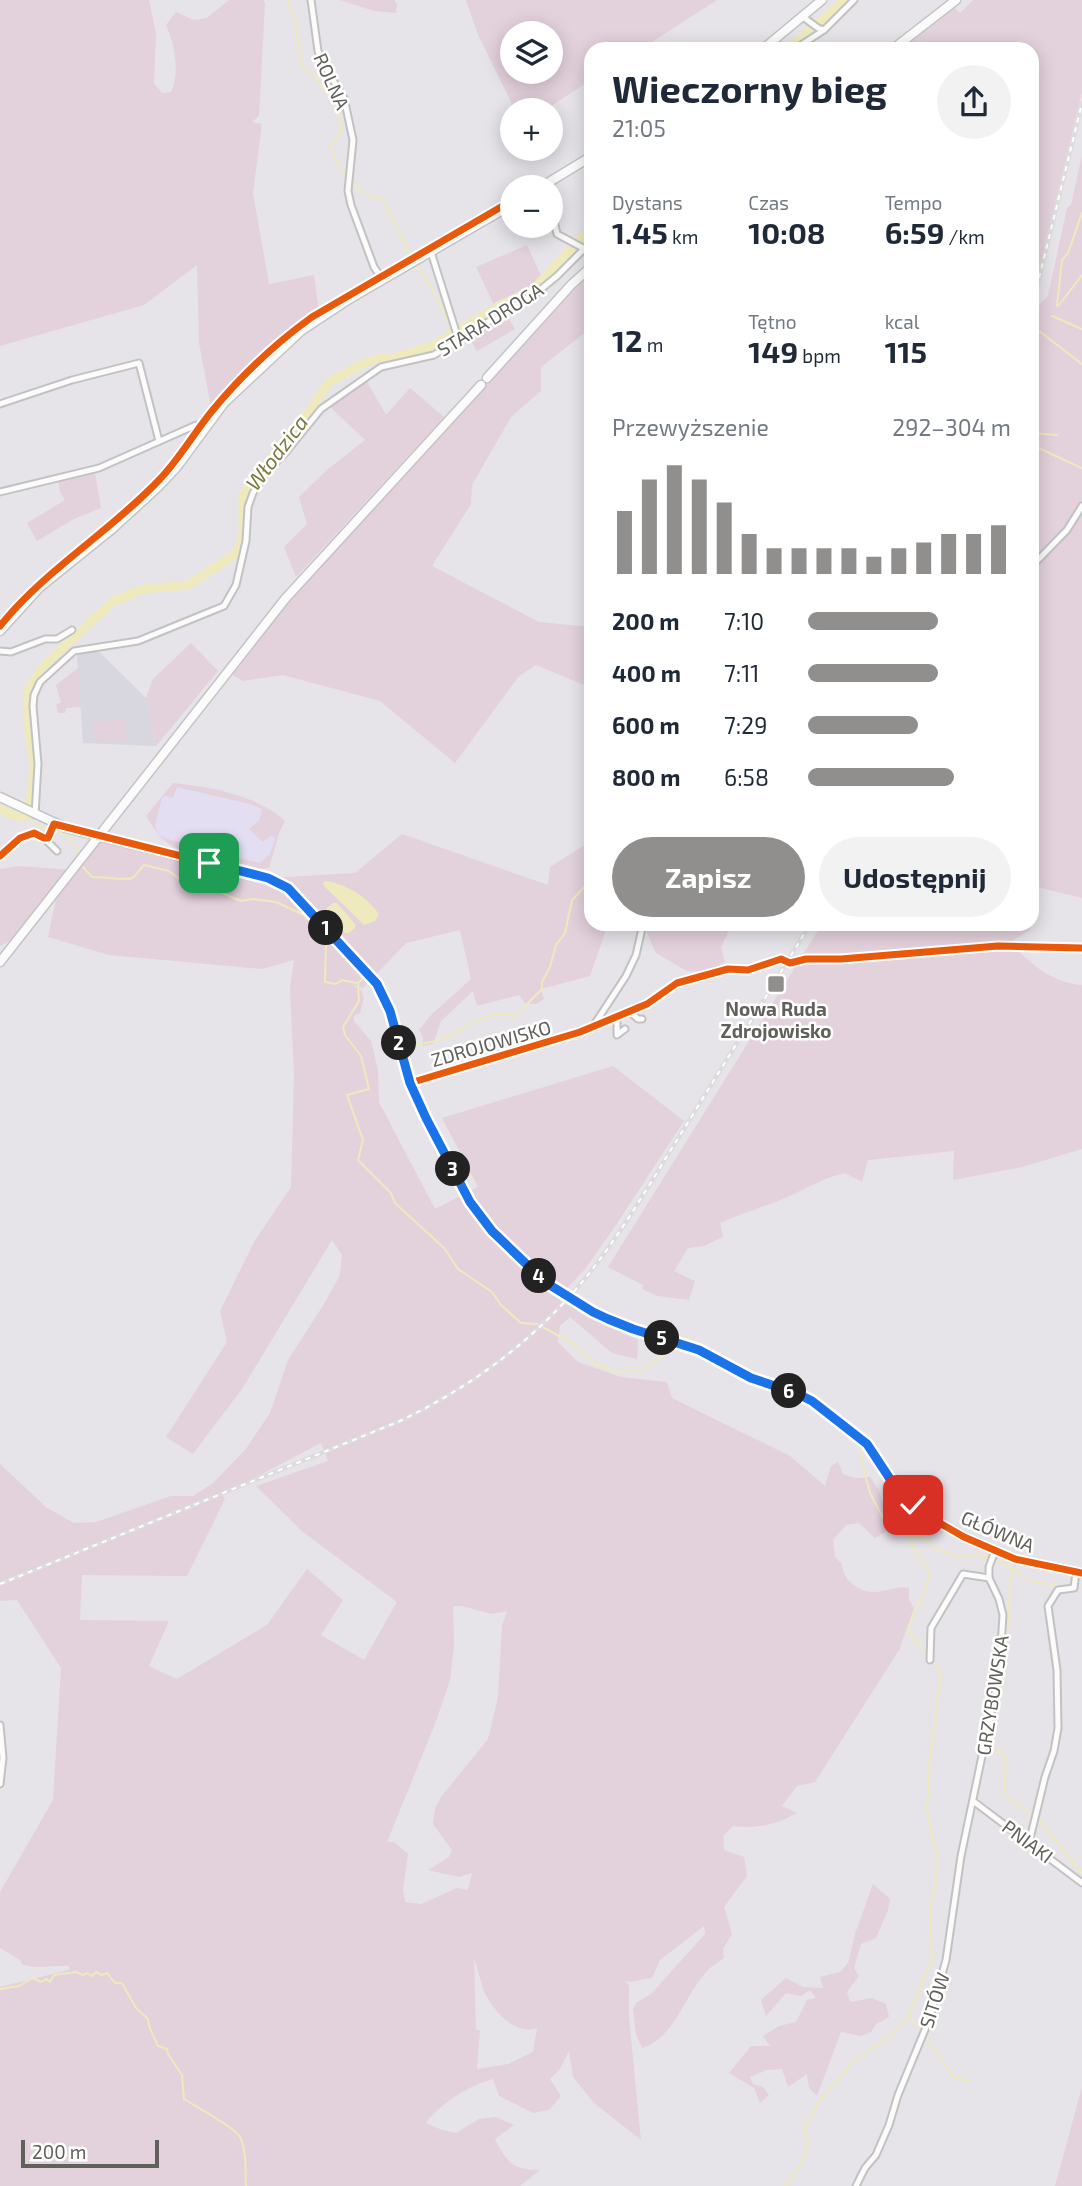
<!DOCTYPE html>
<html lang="pl">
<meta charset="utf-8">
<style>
:root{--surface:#fff;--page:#f2f2f3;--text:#1f2937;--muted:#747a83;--accent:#908f8d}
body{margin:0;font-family:"Exo 2",sans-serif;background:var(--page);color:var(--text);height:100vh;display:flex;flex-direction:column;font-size:26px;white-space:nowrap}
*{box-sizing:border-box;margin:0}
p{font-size:23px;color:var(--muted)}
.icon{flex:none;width:38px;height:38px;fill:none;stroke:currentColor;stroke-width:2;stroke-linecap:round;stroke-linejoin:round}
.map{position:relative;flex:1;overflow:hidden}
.side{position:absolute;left:584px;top:42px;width:455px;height:889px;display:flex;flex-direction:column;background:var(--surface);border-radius:21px;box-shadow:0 4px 18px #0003}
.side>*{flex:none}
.controls{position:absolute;left:500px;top:21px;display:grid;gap:14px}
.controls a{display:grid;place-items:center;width:63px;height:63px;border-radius:50%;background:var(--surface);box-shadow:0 4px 18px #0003;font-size:35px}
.scale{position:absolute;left:21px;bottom:18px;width:138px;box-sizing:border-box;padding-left:7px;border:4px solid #61615b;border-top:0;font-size:19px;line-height:24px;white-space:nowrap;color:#61615b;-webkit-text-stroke:5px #fff;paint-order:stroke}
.pin{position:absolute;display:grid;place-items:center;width:60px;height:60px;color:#fff;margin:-30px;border-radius:14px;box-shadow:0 4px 10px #0006}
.km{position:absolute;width:35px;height:35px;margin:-18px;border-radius:50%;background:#222;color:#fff;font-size:19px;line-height:35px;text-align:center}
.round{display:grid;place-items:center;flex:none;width:74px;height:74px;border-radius:37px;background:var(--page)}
.overview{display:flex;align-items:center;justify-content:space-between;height:119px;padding:0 28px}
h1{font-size:38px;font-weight:700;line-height:52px}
.metrics{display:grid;grid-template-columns:repeat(3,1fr);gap:10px;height:119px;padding:7px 28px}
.metrics div{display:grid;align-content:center}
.metrics b{font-size:30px;font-weight:700}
.metrics small{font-size:19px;font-weight:400}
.metrics p{font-size:19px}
.chart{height:196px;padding:14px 28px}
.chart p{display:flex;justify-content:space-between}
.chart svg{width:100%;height:126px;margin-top:7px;stroke:var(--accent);stroke-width:6}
.cta{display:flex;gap:14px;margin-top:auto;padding:14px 28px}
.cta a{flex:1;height:80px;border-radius:42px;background:var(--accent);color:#fff;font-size:28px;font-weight:700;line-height:80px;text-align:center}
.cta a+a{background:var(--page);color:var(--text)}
ul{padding:0 28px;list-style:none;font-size:23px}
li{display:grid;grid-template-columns:112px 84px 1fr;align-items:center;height:52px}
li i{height:18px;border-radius:9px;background:var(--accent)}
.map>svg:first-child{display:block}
.commercial{fill:#e3def2}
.education{fill:#d8d6de}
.green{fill:#e3d1dc;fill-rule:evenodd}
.water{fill:#efeabe}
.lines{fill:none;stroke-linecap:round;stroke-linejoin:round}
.stream{stroke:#efeabe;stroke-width:2}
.river{stroke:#efeabe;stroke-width:9}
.street-casing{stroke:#c2c2c2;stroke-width:9}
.secondary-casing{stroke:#c4c4c4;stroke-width:11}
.street{stroke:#fbfbfc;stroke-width:5}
.secondary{stroke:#fbfbfc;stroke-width:8}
.rail-casing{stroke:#dddcdc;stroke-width:4.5}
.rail{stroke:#fff;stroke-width:2;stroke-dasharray:5;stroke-linecap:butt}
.cycleway-casing{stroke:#fff;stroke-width:11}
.cycleway{stroke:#e8590c;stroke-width:7}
.route-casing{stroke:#fff;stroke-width:14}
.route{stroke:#1a73e8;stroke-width:9}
.poi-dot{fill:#908f8d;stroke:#fff;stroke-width:2.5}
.labels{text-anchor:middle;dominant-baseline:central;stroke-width:5;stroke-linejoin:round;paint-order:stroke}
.street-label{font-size:19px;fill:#61615b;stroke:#fff}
.poi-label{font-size:19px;font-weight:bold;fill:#61615b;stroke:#fff}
.water-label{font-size:21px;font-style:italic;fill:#7a793b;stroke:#fff}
</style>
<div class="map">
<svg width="1082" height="2186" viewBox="0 0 1082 2186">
<rect width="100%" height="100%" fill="#e6e4e9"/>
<!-- commercial -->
<polygon class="commercial" points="173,783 221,789 274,811 285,821 279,833 269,868 263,869 178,849 161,840 146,816"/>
<!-- education -->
<polygon class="education" points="97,650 146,698 156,746 83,743 77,654"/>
<!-- green -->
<g class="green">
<path d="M0 0H149L156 33 154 83 162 93 171 92C180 74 175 44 166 25L176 12 194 20 207 18 229 0H263L265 3 259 116 252 122 262 124 253 193 269 284 314 275 319 311 264 358 212 412 199 343 197 265 144 305 0 346Z"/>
<polygon points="340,0 394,0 397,4 396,13 374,11"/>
<path d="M466 0H717L641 49H592L591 80 545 110H515L478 35ZM551 33V72H513V33Z"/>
<polygon points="973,0 1082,0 1082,92 1033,295 1032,49 900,49 954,7 960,13"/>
<polygon points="1082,155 1082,898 1033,886 1033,317 1034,310 1048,296 1067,208 1071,205"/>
<polygon points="527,245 542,278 540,284 500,305 494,305 476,267"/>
<polygon points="591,272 591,328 541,367 541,391 511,417 472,485 471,504 432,566 539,622 591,627 591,688 536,665 519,676 455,763 380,701 283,675 243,681 227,672 285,599 343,542 487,378 491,380"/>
<polygon points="506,314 515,329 477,351 468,336"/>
<polygon points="365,378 386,415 410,388 444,417 296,577 284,547 307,524 299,497 327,470 365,440 327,404"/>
<polygon points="95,473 101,508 74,519 37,541 27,523 65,500 60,492 58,481"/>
<polygon points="191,643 218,671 156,746 146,698 153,679"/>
<polygon points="78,668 81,707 66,708 65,713 58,713 56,704 61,703 56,685"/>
<polygon points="125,720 126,739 95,741 94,722"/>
<path d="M173 783C212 788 255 794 285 821L279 833 269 868 263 869 233 862 234 859 239 858 260 863 270 854 275 839 272 835 263 842 249 829 259 821 262 809 250 804 177 787 173 798 164 796 162 798 155 826C158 839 170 839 182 843L183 850 208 856 209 853 213 857C174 848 168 851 146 816Z"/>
<path d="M402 834 548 885 550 867 591 841 592 924H608L590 976 541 989 544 999 536 1004 525 1003 519 995 477 1006 473 991 441 1021 433 1044 423 1046V1037L419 1030 431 1015 471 979 460 930 406 943 363 988 351 984 361 990 364 998 360 1013 354 1016V1021L371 1041 378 1070 379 1102 435 1209 478 1187 442 1118 613 1066 684 1121 616 1225 586 1268 563 1293 555 1289C581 1311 607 1327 638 1340L637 1359 612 1353 570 1317 560 1326 558 1342 578 1362 621 1377 667 1382 672 1398 790 1456 825 1486 831 1466 838 1462 843 1474 855 1478 870 1477 878 1489 892 1528 875 1538 859 1523 846 1525 833 1540 835 1557 842 1564C842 1580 859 1592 874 1592 886 1592 896 1585 909 1588V1600L914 1608 899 1650 815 1782 797 1786 782 1806 797 1813C776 1825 757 1829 733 1826L723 1836 724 1850 744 1857 747 1876 724 1907 732 1934 723 1949 724 1958C719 1962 711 1966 706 1972 684 1996 675 2038 642 2048L636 2035 633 2009 636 2003 651 1994 705 1934 704 1926 660 1960 652 1978 628 1982 625 1980 629 1986V2017L641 2140 594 2103 573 2077 569 2051 560 2069 550 2079 561 2096 549 2110 533 2113 499 2096 493 2079C468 2086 442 2102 426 2123L442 2130 456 2133 479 2119 495 2117 514 2125 495 2139C507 2163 513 2170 540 2170L520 2186H0V1987L69 1970V1966C52 1965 37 1970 22 1964L20 1960 0 1948V1892L53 1800 61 1668 17 1600 0 1601V1464L47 1508 74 1523 96 1522 171 1496H193L213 1483 245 1450 270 1413 288 1360 324 1304 340 1275 342 1255 332 1240 242 1389 193 1454 166 1437 227 1342 220 1311 254 1242 291 1187 294 1075 290 989 294 960 262 969 109 955 48 937 58 889 21 935 0 946V869L19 866 72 870 99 836 268 878 355 873ZM321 1443 328 1461 256 1486 303 1532 397 1602 364 1660 321 1635 343 1600 307 1569 267 1625 177 1679 149 1666 169 1621 80 1620 82 1575 187 1576 225 1499 222 1495ZM453 1606H462L492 1614 507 1611 502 1626 498 1697 488 1739 441 1797 435 1808 433 1824 452 1850 449 1857 428 1870 459 1877 472 1873 468 1890 457 1888 421 1904 405 1902 403 1889 408 1854 394 1842H387L435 1724 450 1680 454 1646ZM474 1959C478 1969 480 1980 484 1991 493 2011 515 2036 537 2028L533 2052 508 2064 477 2069 480 2030H476Z"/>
<polygon points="650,924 732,924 721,947 725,962 710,971 687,971 656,953 646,931"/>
<path d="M822 924H1031L1029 931 1010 942C1029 963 1052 983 1082 985V1149L1022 1167 953 1180 954 1151 868 1160 862 1182 845 1173C821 1178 801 1192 778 1201 758 1209 739 1214 720 1223L723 1237 704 1246 688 1248 674 1271 695 1281 689 1300 658 1296 642 1289 643 1285 608 1267Z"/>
<polygon points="873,1884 890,1899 888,1910 876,1938 861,1944 854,1968 859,1976 847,1992 850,2002 872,1998 886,2004 889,2017 876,2024 871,2032 861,2036 841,2032 817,2096 809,2088 807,2074 788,2087 782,2069 767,2070 750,2077 753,2084 763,2087 769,2095 760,2103 754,2088 729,2073 751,2046 770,2046 763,2036 779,2026 796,2022 807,2000 816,1998 810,1990 801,1996 786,1993 766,2016 761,2000 786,1978 803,1987 823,1988 820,1977 840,1972 848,1963 855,1934"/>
<polygon points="1082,2087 1082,2186 1055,2186"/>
</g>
<!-- water -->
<g class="water">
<path d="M326 881C348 885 366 896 379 914L375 921 364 925 324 886 323 883Z"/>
<polygon points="333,903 337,903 356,925 355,928 349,933 345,933 326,914 326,909"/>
</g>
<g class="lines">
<!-- stream -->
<g class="stream">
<polyline points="288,0 294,18 302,66 314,75 336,108 341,125 340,134 331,147 335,159 346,176"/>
<polyline points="350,180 364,193"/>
<polyline points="369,195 379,198 384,202 412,257"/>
<polyline points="416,265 435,293"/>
<polyline points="436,296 449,323 450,335"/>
<polyline points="1059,305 1082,275"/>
<polyline points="1057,306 1062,260 1068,253 1082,213"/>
<polyline points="1052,316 1082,329"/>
<polyline points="1032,339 1034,334 1039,331 1082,364"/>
<polyline points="1032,433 1057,435"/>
<polyline points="1032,445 1082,468"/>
<path d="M26 816C40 836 71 825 78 852"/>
<path d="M83 867 92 877C102 876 125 881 132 878 136 876 140 869 144 865L169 871 191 888H211L241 901 253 899 276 902 304 915 320 931 326 942 325 982 336 984 342 980 357 983"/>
<polyline points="358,983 362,979 366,980 378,995"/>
<polyline points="358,984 359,1001 343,1027 345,1035 361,1056 369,1089 347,1095 363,1140 358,1160 391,1193 395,1203 445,1249 458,1269 492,1292 501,1305 521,1323 537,1324 572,1343 595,1364 615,1372 644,1369 676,1347"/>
<polyline points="392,1033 395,1045"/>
<path d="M403 1044C414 1045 425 1044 436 1041 459 1035 489 1005 514 1016L518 1013 542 989V982L550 967 556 945 565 933 572 900 589 882 592 875"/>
<polyline points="684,1342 689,1340 701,1345 753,1373 808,1393 826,1405 839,1418"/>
<polyline points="840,1427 861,1448 864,1471 870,1493 890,1531 924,1538 935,1549 957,1557 979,1555 1016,1570 1030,1581 1065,1587"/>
<polyline points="907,1535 929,1573 926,1590"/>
<polyline points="1013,1569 1010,1587 1005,1673 988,1749 1004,1754 1006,1770 1003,1794 1033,1815"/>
<polyline points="1078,1586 1082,1585"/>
<polyline points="924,1593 913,1615 908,1631 927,1654"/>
<polyline points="1038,1819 1082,1873"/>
<path d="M0 1989 19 1986 33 1978 41 1982 46 1979 50 1982 54 1975 76 1972 83 1975 87 1973 92 1976 96 1972 102 1975 107 1973 115 1983H122L136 2008 148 2019 149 2026 158 2046 167 2049 168 2054 182 2075 184 2099C195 2106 235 2127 240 2137 247 2151 245 2171 246 2186"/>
<polyline points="921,2029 908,2016 932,1960 930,1902 934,1895 938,1862 927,1811 929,1767 940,1679 940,1670 931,1658"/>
<polyline points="927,2038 954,2078 970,2081"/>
<path d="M785 2186C798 2169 816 2150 804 2129L821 2099 853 2062 892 2034 907 2017"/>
</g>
<!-- river -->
<g class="river">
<polyline points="788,49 846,0"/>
<polyline points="0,809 15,816 26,816 32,793 34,764 29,733 28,691 38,674 48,662 112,602 143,589 188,585 234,555 241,544 243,535 243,495 257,475 301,423 329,382 364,363 380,358 391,359 434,345 500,305 533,290 592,227"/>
</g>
<!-- street casing -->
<g class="street-casing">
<g id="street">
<polyline points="311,0 318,51 323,64 344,98 353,140 348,191 351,205 374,267 383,280"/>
<polyline points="803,17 818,28 824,30"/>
<polyline points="795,49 824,30 854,0"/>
<polyline points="551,206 557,234 585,249"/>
<polyline points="431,252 458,338"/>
<polyline points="0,404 72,380 139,363 159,441"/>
<polyline points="0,492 99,468 196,425 204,429"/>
<polyline points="1032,566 1067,530 1082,506"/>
<polyline points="0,651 11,652 45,639 57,639 72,630"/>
<polyline points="35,815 38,764 33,706 34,695 40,682 74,651 138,641 224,606 236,585 246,541 248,507 253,493 266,472 286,452 321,409 381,367 434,355 540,290 557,276 592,241"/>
<polyline points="0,856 20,838 34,833 41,835 57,851"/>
<polyline points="630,1012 638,1019 642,1019"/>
<polyline points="611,1019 617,1022 617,1035 625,1029"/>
<polyline points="594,1025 626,976 636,955 643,924"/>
<polyline points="410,1083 580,1032 647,1004 677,983 728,969 748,970 781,959 790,963 806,959 841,959 998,946 1082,948"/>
<polyline points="930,1660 931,1628 963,1574 989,1578"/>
<polyline points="0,1725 3,1758 0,1784"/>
<polyline points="973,1801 1082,1883"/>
<polyline points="1029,1843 1045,1777 1054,1751 1058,1728 1057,1670 1048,1606 1058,1590 1074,1588 1076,1572"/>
<polyline points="856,2186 865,2168 876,2155 889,2125 898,2095 929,2020 946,1960 961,1856 999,1675 1003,1615 999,1599 989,1578 989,1567 995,1551"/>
</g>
</g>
<!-- secondary casing -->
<g class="secondary-casing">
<g id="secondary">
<polyline points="763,49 822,0"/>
<polyline points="893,49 956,0"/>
<polyline points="541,187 592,156"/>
<polyline points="487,378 571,285 592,266"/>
<polyline points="0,631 39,588 111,530 158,487 176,468 224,403 301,331 351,298 513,204"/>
<polyline points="0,797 66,828 268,878 288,888 298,897 377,984 389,1011 410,1083 426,1118 470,1202 492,1231 545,1281 593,1312 608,1319 633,1329 699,1350 751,1378 796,1393 812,1401 867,1444 905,1498 931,1518 964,1537 1015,1559 1082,1573"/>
<polyline points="0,962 285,599 481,385"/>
</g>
</g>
<!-- street -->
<use href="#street" class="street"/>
<!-- secondary -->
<use href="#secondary" class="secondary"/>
<!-- rail casing -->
<g class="rail-casing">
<g id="rail">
<polyline points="1032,307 1082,103"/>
<path d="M0 1584 400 1421C475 1385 540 1336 591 1271 627 1225 656 1173 687 1124 728 1057 770 991 810 924"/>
</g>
</g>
<!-- rail -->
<use href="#rail" class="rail"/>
<!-- cycleway casing -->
<g class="cycleway-casing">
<g id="cycleway">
<path d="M0 626C46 569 110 532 160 479 180 458 194 433 212 411 240 377 276 343 312 317L513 200"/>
<polyline points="0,856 20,838 34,833 44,838 48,838 54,824 268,878 288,888 298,897 377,984 389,1011 410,1083 426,1118 470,1202 492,1231 545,1281 593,1312 608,1319 633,1329 699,1350 751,1378 796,1393 812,1401 867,1444 905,1498 931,1518 964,1537 1015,1559 1082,1573"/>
<polyline points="410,1083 580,1032 647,1004 677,983 728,969 748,970 781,959 790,963 806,959 841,959 998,946 1082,948"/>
</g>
</g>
<!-- cycleway -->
<use href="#cycleway" class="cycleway"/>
</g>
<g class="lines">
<!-- route casing -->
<g class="route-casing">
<polyline id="route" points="209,863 268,878 288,888 377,984 390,1011 410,1083 426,1118 470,1202 492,1231 545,1282 593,1312 608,1319 633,1329 699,1350 751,1378 796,1393 812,1401 867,1444 896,1488 913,1505"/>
</g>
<!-- route -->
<use href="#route" class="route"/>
</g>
<!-- markers -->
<rect class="poi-dot" x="767" y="975" width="18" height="18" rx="3.5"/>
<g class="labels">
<!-- street labels -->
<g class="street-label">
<text transform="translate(332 81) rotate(66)">ROLNA</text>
<text transform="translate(490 319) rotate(-32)">STARA DROGA</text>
<text transform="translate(491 1043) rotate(-16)">ZDROJOWISKO</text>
<text transform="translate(998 1531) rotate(23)">GŁÓWNA</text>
<text transform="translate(992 1695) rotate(-81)">GRZYBOWSKA</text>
<text transform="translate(1028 1841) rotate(37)">PNIAKI</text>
<text transform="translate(934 2000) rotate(-72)">SITÓW</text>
</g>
<!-- poi labels -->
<g class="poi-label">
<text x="776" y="1008">Nowa Ruda<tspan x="776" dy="22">Zdrojowisko</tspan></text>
</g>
<!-- water labels -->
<g class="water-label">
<text transform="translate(276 452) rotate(-53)">Włodzica</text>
</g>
</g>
</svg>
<div class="controls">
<a><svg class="icon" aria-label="layers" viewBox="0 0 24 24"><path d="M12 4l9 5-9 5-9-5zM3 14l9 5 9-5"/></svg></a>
<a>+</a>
<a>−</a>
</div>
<div class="scale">200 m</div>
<div class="pin" style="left:209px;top:863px;background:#1e9e55"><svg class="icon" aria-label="arrive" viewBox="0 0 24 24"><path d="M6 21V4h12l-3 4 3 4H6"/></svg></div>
<div class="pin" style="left:913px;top:1505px;background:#d93025"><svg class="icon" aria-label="check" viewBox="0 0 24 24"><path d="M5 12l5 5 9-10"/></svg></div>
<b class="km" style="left:326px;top:928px">1</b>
<b class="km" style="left:399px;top:1043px">2</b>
<b class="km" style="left:453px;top:1169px">3</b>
<b class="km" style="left:539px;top:1276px">4</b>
<b class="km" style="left:662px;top:1338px">5</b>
<b class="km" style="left:789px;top:1391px">6</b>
<section class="side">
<div class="overview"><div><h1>Wieczorny bieg</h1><p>21:05</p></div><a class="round"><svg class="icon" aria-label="share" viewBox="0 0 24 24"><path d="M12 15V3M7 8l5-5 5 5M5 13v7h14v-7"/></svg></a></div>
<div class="metrics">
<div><p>Dystans</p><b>1.45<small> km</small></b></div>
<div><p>Czas</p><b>10:08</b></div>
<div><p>Tempo</p><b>6:59<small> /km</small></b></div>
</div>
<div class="metrics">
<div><b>12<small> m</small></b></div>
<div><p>Tętno</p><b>149<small> bpm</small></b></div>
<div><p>kcal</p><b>115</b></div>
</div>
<div class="chart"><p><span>Przewyższenie</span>292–304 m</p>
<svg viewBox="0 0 160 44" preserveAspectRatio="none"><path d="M5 44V22M15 44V11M25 44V6M35 44V11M45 44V19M55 44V30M65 44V35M75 44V35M85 44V35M95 44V35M105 44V38M115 44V35M125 44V33M135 44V30M145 44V30M155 44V27"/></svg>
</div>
<ul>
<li><b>200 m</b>7:10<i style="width:64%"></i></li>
<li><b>400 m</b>7:11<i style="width:64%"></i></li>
<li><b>600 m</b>7:29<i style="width:54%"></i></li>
<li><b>800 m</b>6:58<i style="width:72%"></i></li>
</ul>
<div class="cta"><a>Zapisz</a><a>Udostępnij</a></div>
</section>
</div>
